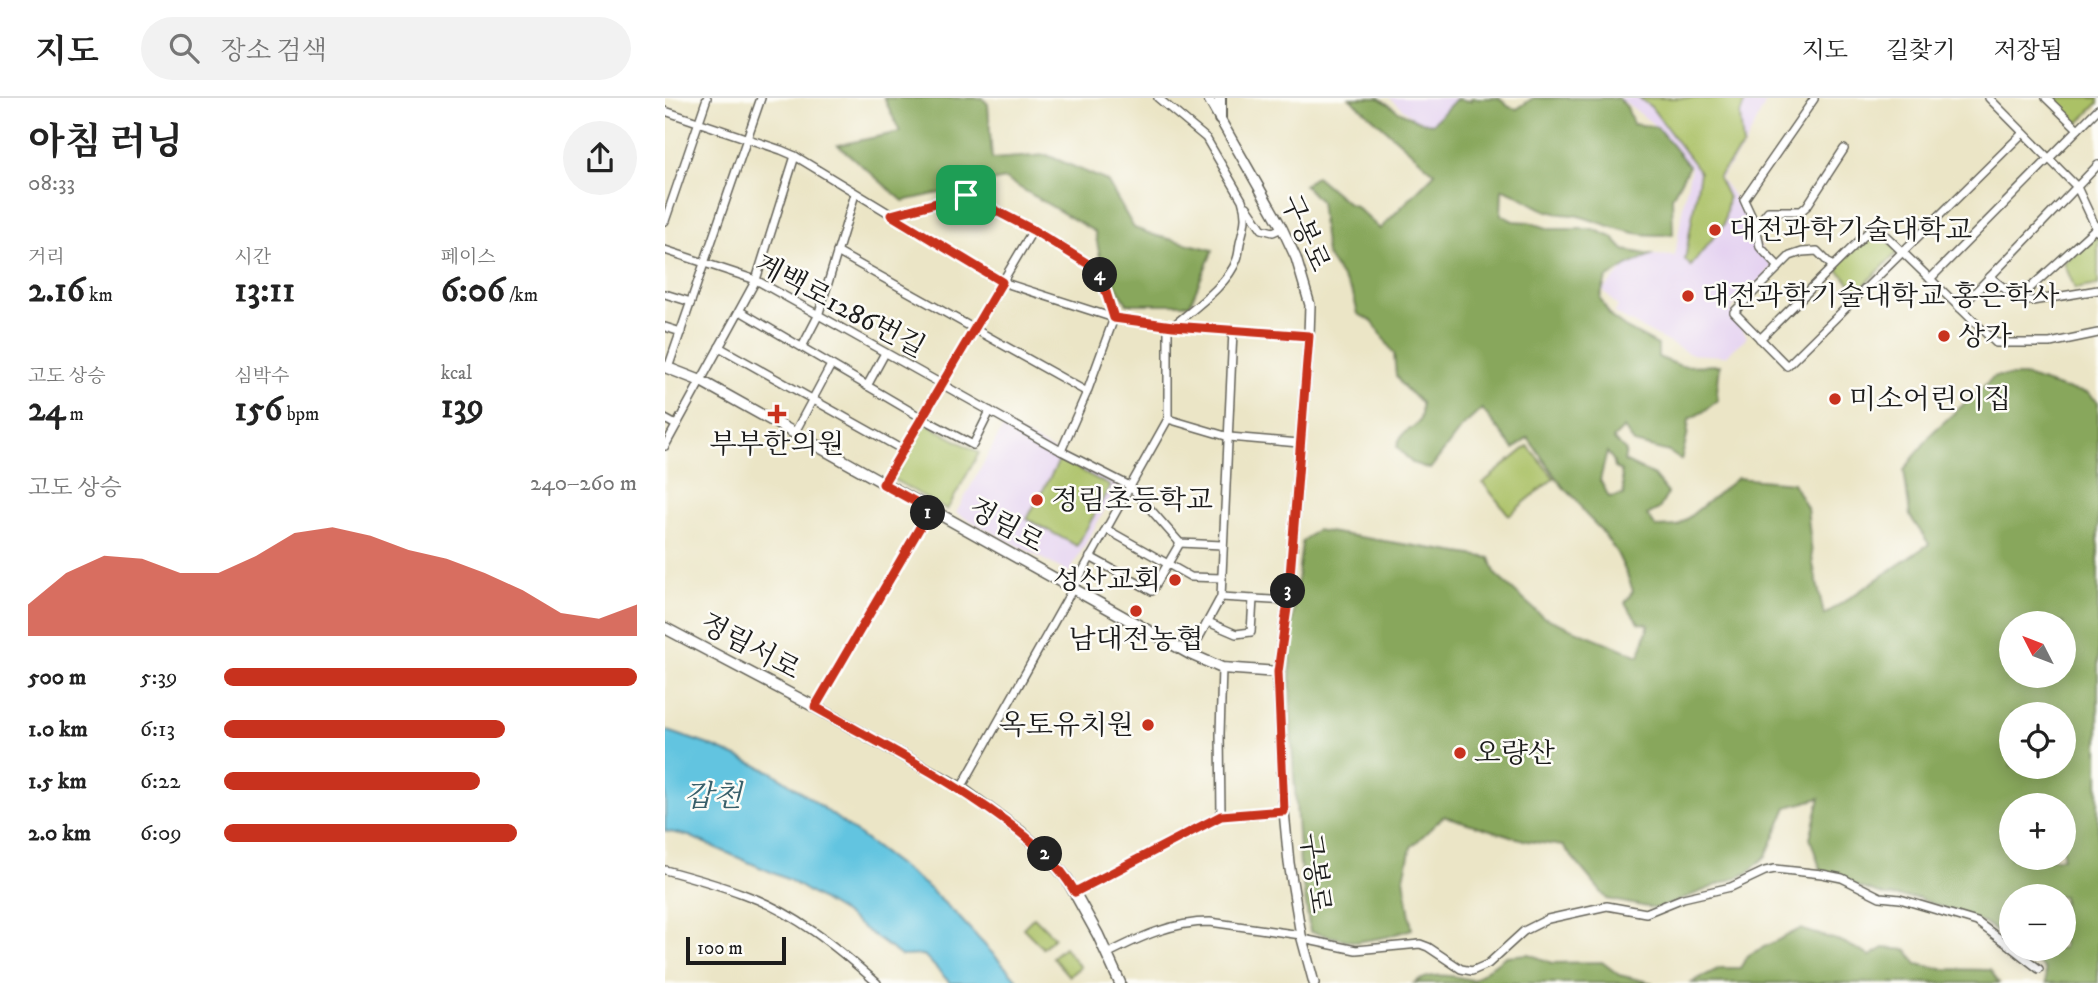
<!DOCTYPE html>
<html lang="ko">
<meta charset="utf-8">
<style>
:root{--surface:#fff;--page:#f2f2f2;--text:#222;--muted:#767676;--line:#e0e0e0;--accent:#c8321e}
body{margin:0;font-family:"IM FELL DW Pica","Noto Serif KR",serif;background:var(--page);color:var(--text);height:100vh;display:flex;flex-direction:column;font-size:26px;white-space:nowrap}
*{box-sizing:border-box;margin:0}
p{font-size:23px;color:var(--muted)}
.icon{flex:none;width:38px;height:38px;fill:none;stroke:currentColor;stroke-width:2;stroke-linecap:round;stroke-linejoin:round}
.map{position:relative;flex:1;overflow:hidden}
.drawer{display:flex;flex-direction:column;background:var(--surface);width:665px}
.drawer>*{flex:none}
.needle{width:46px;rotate:312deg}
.fabs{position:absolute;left:1334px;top:513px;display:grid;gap:14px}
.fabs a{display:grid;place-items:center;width:77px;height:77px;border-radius:50%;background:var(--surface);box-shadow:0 4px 18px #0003;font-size:35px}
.scale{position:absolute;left:21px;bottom:18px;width:100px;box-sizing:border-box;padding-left:7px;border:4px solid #1c1c1c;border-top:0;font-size:19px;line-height:24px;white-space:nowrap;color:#1c1c1c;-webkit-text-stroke:5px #fdfcf7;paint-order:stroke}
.pin{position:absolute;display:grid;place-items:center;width:60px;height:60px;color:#fff;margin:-30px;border-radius:14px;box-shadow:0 4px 10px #0006}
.km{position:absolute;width:35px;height:35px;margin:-18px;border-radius:50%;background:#222;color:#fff;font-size:19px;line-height:35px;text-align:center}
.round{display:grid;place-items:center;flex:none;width:74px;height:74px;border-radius:37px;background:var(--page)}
.head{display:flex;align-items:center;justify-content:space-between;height:119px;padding:0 28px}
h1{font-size:38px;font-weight:700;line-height:52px}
.figures{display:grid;grid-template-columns:repeat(3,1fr);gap:10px;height:119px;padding:7px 28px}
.figures div{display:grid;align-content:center}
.figures b{font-size:35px;font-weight:700}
.figures small{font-size:19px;font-weight:400}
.figures p{font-size:19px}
.chart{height:196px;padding:14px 28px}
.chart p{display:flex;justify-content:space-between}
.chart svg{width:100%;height:126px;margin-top:7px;fill:var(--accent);opacity:.7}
ul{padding:0 28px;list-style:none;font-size:23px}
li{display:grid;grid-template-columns:112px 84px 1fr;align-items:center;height:52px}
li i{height:18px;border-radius:9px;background:var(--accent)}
header{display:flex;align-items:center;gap:42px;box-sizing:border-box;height:98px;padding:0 35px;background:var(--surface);border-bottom:2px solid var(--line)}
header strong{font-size:33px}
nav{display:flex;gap:38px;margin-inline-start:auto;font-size:24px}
.search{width:490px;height:63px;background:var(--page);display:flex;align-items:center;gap:18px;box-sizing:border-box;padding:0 24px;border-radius:38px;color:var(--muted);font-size:26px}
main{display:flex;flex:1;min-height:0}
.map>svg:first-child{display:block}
.built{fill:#e5d3f1}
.green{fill:#abc166;stroke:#646e41;stroke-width:2}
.forest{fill:#88a75b;stroke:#52623c;stroke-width:2;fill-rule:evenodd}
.water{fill:#62c4e0;stroke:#3f707e;stroke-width:2}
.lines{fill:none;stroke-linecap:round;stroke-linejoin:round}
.minor-casing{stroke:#646258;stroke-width:10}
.tertiary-casing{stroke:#646258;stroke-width:12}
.secondary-casing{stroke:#646258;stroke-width:13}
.primary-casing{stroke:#646258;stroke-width:14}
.minor{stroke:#fff;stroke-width:7}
.tertiary{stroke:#fff;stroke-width:9}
.secondary{stroke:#fff;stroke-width:10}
.primary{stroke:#fff;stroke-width:10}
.route-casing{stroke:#fff;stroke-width:14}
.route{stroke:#c8321e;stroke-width:9}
.poi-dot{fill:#c8321e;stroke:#fdfcf7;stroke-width:2.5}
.labels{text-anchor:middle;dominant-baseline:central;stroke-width:5;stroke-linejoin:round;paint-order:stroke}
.poi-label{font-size:28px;fill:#1c1c1c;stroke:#fdfcf7;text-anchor:start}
.street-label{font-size:28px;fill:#1c1c1c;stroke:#fdfcf7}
.water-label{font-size:30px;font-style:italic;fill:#385f6a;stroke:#fdfcf7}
</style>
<header>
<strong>지도</strong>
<div class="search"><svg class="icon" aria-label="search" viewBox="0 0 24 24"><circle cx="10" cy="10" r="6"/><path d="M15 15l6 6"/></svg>장소 검색</div>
<nav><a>지도</a><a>길찾기</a><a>저장됨</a></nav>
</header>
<main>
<section class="drawer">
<div class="head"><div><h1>아침 러닝</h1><p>08:33</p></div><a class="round"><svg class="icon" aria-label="share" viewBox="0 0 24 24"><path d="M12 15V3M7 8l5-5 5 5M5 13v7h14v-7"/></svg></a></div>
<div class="figures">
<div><p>거리</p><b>2.16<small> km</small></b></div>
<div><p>시간</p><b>13:11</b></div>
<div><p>페이스</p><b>6:06<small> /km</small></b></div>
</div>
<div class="figures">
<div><p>고도 상승</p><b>24<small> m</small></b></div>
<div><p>심박수</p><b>156<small> bpm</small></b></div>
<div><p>kcal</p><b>139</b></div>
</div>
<div class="chart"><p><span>고도 상승</span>240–260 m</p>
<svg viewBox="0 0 160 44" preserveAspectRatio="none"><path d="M0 44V33L10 22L20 16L30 17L40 22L50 22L60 16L70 8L80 6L90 9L100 14L110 17L120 22L130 28L140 36L150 38L160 33V44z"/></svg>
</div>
<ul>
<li><b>500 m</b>5:39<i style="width:100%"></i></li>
<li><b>1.0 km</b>6:13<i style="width:68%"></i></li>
<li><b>1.5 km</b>6:22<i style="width:62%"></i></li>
<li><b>2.0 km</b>6:09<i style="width:71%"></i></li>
</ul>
</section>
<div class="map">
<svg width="1433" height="885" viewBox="0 0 1433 885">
<rect width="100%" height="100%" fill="#fdfcf7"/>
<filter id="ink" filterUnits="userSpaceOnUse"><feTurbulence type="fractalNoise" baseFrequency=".0143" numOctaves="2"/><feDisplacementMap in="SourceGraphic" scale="14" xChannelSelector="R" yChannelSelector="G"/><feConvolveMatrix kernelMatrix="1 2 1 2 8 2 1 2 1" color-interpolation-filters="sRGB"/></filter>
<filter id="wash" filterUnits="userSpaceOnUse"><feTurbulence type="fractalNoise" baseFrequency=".00686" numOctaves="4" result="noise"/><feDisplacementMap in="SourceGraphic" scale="28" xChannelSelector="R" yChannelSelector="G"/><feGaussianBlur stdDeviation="1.57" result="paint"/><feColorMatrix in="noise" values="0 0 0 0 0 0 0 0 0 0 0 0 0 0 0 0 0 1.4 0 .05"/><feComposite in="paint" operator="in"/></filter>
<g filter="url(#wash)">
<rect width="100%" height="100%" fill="#ebe5c6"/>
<!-- built -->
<g class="built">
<polygon points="724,0 806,0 791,1 767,26 749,20"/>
<polygon points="955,0 1103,0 1079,49 1055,80 1067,96 1107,169 1066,211 1082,239 1060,258 1025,256 949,215 953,209 938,192 962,168 986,157 1010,158 1018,107 1026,69 992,29"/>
<polygon points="340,326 453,388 404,475 291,415"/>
</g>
<!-- green -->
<g class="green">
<polygon points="974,0 1081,0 1075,17 1078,48 1053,79 1063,100 1059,126 1026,168 1020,162 1035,74 986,9"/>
<polygon points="1381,0 1433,0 1433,5 1410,29"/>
<polygon points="1433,133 1433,187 1410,191 1399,165"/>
<polygon points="1204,138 1218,139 1234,153 1193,193 1170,169"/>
<polygon points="260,325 314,355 282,412 228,381"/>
<polygon points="863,348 889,380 844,417 818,385"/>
<polygon points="395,361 445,388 412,448 362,421"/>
<polygon points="369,819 389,839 378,850 358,830"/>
<polygon points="399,849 415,869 404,878 387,859"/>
</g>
<!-- forest -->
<g class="forest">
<polygon points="219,0 317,0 323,6 327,61 382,57 442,83 469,130 492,138 548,152 525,206 462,206 435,159 430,134 340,81 238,103 173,47 235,34"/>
<path d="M685 0H714L733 13 754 23 767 26 791 1 806 3V0H834L844 9 852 11 868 0H953L962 9 968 26 992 29 1024 68 1007 99 1008 136C970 141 948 128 913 118 904 116 895 117 886 114 869 110 855 95 837 91L836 117 848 123 864 124 885 131H928L947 139 959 152 986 157 962 168 941 181 935 200 946 219 961 230 993 247V259L1016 268 1055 267 1052 294 1053 302 1038 314 1024 321 1022 339 1016 362 1004 354 969 345 959 330 948 341 961 353 959 363 988 377 1003 395 994 411 982 417 991 429 1013 428 1072 380 1128 385 1142 410 1148 466 1159 517 1264 446 1245 418 1239 372 1268 334 1330 278H1361L1397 290 1423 295 1433 304V885H1381L1380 871 1353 851 1398 850V798H1346V845L1321 826 1253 800 1220 798 1157 776 1145 740 1155 700 1122 709 1101 758 1083 775 992 811 942 801 898 748 862 743 779 718 746 749 739 780 747 831 721 839 691 844 645 834 635 767 626 632 625 544 637 444 651 432 825 460 831 477 878 519 974 558 984 526 974 525 960 505 968 493 961 474 952 455 936 432 920 416 911 401 898 389 863 340 849 351 817 311 797 329 765 371 747 365 732 349C738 322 759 339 756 305L736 286 731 278 729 256 707 223 693 216 688 196 661 156 655 103 639 87 651 78 684 106 690 108 715 131 770 75ZM942 354 948 362 950 370 956 373 959 397 944 399 935 382ZM1346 525H1398V578H1346ZM1346 616H1398V668H1346ZM1346 707H1398V760H1346Z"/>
<polygon points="1135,831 1178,844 1205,858 1219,850 1242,852 1252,866 1277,871 1325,872 1334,885 1025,885 1055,870 1075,870 1083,857"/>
<path d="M864 856 887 865 937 864 954 877 988 885H749C767 873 788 878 808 882L841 858Z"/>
</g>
<!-- water -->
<polygon class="water" points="0,632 44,647 107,674 149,703 260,787 292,817 355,885 285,885 259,857 236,858 178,815 124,782 24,738 0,733"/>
</g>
<g filter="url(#ink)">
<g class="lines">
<!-- minor casing -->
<g class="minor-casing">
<g id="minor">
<path d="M493 0 541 40 577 102C583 120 579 128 575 145 574 150 574 156 572 161 564 186 528 211 508 228"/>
<polyline points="1324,0 1412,89 1433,134"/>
<polyline points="1381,0 1413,31"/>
<polyline points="0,13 116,52 130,58 337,184 449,220 508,228 644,238"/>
<polyline points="582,109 597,131 608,134 617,130"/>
<polyline points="227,117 301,97 368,132 428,168 436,178 449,220 422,294 396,353"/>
<polyline points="0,123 42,0"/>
<polyline points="1091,128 1079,102 1149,1"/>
<polyline points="0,152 91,182 396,353 465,388 515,445 557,447"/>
<polyline points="172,154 422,294"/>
<polyline points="1167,168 1152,153 1137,154 1125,158 1069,214 1122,268 1358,35"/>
<polyline points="1114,169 1095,149 1091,128 1103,113 1136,113 1142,108 1179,51"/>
<polyline points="1325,179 1353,201 1367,203 1433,192"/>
<polyline points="1265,181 1433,11"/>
<polyline points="0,196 26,204"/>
<polyline points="1353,201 1433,128"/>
<polyline points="1295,210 1433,67"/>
<polyline points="75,213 257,320 308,347 325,313"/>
<polyline points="0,229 16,234"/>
<polyline points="1095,241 1202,135 1210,134 1220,137 1331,245 1385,245 1433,235"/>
<polyline points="54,249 238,352"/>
<polyline points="137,249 153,218 190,96"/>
<polyline points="3,270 96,0"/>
<polyline points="202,288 220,255"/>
<polyline points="0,321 11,327"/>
<polyline points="503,321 564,339 634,345"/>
<polyline points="129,336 166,267"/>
<polyline points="0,348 91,182 130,58"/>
<polyline points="218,386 368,132"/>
<polyline points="441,431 526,479 557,480"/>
<polyline points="425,459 487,493 515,445"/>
<polyline points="556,499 623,503"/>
<polyline points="543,524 571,536 586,534 588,501"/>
<polyline points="525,556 556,499 568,233"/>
<polyline points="150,609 265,412"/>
<polyline points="296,690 503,321 503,228"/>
<polyline points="556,717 555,636 557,570"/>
<path d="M0 772C26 779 52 786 78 796 129 814 172 849 212 885"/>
<polyline points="410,794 556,717 619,713"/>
<polyline points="638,841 691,852 755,846 763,849 796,871 807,873 823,866 859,833 883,821 942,808 981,815 1018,800 1066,789 1100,773 1110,771 1157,776 1177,780 1215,799 1235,801 1312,824 1346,849"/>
<polyline points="1347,850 1374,871"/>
<path d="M442 856C475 839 507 824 545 824L636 837"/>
</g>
</g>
<!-- tertiary casing -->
<g class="tertiary-casing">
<polyline id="tertiary" points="543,0 617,130 631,160 645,207 644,238 623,503 613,574 619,713 624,765 636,837 649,885"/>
</g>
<!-- secondary casing -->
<g class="secondary-casing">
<g id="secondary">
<polyline points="0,269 36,283 525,556 557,570 613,574"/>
<polyline points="0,530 150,609 296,690 356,734 383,758 402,781 433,837 455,885"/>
</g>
</g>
<!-- primary casing -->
<g class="primary-casing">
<polyline id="primary" points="555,0 555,21"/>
</g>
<!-- minor -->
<use href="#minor" class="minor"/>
<!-- tertiary -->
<use href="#tertiary" class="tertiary"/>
<!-- secondary -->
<use href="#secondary" class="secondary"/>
<!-- primary -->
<use href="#primary" class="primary"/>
</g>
</g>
<g class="lines" filter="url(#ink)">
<!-- route casing -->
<g class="route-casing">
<path id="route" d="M301 97 368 132 428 169 436 178 449 220 508 228 644 238 623 503 613 574 619 713 556 718 410 794C393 764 366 742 339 722 280 678 214 645 150 609L265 412 218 386 337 184 226 117Z"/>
</g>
<!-- route -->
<use href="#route" class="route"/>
</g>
<!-- markers -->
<g class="poi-dot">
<circle cx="1050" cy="132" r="7"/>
<circle cx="1023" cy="198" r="7"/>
<circle cx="1279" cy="238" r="7"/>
<circle cx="1170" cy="301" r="7"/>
<path d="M108.5 305.5h7v7h7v7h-7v7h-7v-7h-7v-7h7z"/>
<circle cx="372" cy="402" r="7"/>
<circle cx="510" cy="482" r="7"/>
<circle cx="471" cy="513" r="7"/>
<circle cx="483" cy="627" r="7"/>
<circle cx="795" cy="655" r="7"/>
</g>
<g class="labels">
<!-- poi labels -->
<g class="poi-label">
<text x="1064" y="132">대전과학기술대학교</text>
<text x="1037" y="198">대전과학기술대학교 홍은학사</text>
<text x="1293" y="238">상가</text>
<text x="1184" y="301">미소어린이집</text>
<text x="112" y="346" text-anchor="middle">부부한의원</text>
<text x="386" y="402">정림초등학교</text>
<text x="496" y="482" text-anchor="end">성산교회</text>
<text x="471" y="541" text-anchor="middle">남대전농협</text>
<text x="469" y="627" text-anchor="end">옥토유치원</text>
<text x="809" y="655">오량산</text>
</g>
<!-- street labels -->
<g class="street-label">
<text transform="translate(640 135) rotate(66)">구봉로</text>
<text transform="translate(175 208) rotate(28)">계백로1286번길</text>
<text transform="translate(341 428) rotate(29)">정림로</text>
<text transform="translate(85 549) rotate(28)">정림서로</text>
<text transform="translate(650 775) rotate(82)">구봉로</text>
</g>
<!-- water labels -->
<g class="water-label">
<text x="48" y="699">갑천</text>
</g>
</g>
</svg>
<div class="fabs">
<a><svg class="needle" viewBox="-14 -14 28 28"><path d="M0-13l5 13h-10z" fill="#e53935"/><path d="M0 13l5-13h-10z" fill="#767676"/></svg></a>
<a><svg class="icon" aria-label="locate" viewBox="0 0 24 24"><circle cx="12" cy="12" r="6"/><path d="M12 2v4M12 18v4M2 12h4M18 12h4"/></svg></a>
<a>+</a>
<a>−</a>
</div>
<div class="scale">100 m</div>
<div class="pin" style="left:301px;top:97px;background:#1e9e55"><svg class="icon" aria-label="arrive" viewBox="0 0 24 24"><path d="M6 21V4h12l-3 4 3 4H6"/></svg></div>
<b class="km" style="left:263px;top:415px">1</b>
<b class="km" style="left:380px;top:756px">2</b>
<b class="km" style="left:623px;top:493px">3</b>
<b class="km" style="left:435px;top:177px">4</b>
</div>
</main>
